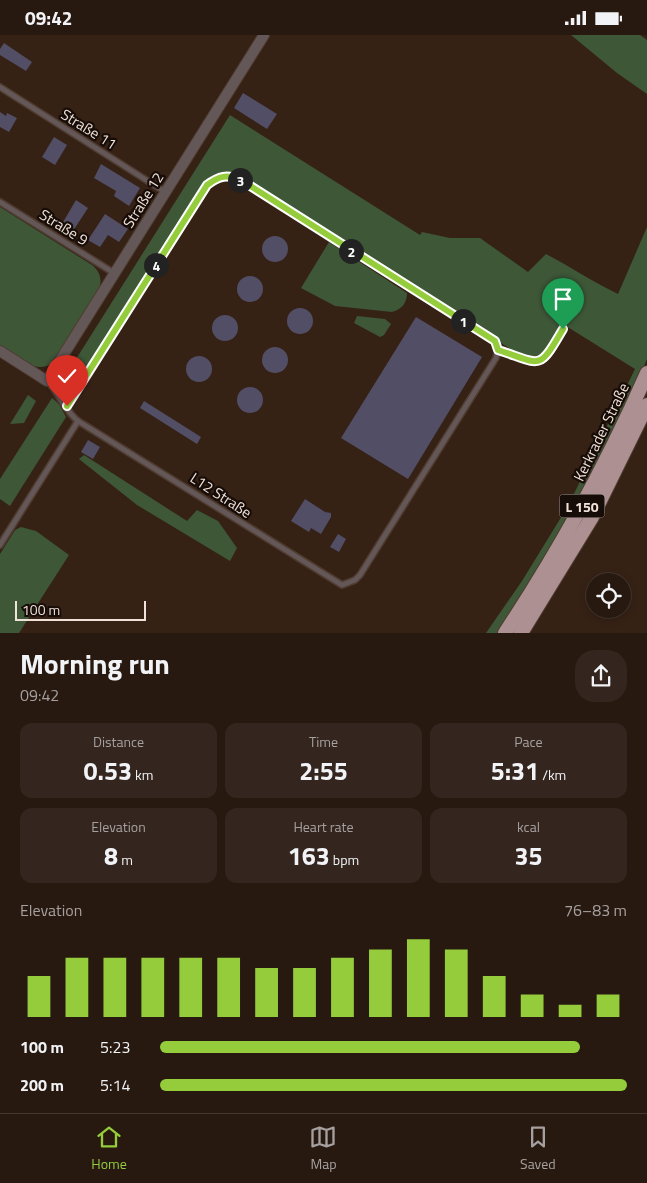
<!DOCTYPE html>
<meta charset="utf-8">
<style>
:root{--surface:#281910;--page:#34261e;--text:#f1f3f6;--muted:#a5a09f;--line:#443830;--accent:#94cc3c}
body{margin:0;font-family:"Titillium Web",sans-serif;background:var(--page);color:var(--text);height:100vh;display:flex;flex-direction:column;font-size:19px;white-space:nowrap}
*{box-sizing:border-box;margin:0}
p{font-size:16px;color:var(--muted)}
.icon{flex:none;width:28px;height:28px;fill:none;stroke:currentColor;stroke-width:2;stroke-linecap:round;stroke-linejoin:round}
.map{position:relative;height:598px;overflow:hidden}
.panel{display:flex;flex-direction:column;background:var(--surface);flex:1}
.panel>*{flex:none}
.controls{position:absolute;left:586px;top:538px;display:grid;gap:10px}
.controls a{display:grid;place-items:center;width:45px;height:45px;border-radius:50%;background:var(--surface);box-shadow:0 2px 8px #0003,0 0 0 1px var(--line);font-size:25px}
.scale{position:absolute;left:15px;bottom:12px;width:131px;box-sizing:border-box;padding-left:5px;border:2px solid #f0e1d9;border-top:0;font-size:14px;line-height:18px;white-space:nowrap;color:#f0e1d9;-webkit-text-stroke:4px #170d08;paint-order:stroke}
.pin{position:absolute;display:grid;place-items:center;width:42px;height:42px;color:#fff;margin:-51px -21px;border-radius:50% 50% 50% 0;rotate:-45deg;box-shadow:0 0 5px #0007}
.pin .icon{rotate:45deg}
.km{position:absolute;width:25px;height:25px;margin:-12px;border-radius:50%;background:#222;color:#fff;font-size:14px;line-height:25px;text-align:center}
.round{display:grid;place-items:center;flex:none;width:52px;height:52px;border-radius:20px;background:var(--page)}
.headline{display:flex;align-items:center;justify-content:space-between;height:85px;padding:0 20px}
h1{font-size:28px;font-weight:700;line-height:38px}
.stats{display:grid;grid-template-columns:repeat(3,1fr);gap:8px;height:85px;padding:5px 20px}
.stats div{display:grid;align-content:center;border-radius:12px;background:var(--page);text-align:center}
.stats b{font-size:25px;font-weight:700}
.stats small{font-size:14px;font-weight:400}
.stats p{font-size:14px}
.chart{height:140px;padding:10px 20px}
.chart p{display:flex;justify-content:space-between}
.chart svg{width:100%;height:90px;margin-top:5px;stroke:var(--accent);stroke-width:6}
ul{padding:0 20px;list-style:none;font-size:16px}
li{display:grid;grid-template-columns:80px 60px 1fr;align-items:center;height:38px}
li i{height:12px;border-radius:6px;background:var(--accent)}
.status{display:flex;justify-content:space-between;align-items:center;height:35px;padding:0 25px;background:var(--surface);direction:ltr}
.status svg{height:14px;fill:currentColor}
.menu{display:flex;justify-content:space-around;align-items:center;height:70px;border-top:1px solid var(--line);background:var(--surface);font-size:14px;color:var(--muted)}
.menu a{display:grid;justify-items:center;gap:2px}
.menu .selected{color:var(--accent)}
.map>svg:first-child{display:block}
.green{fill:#3d5737}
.building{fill:#514e66}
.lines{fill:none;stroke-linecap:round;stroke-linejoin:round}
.service-casing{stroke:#503c30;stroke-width:8}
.minor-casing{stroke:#503c30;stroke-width:12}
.trunk-casing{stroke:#503c30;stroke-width:16}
.service{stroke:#645758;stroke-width:5}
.minor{stroke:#645758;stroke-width:10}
.trunk{stroke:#ad9092;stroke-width:14}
.route-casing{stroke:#fff;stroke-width:10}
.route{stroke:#94cc3c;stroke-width:6}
.labels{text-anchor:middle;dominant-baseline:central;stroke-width:4.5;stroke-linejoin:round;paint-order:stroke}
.shield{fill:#170d08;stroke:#afa19a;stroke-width:1}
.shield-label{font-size:14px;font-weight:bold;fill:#f0e1d9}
.street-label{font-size:15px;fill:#f0e1d9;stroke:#170d08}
</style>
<div class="status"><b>09:42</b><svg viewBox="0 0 49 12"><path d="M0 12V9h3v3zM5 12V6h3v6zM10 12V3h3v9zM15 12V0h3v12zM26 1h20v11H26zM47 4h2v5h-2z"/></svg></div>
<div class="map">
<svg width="647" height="598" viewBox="0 0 647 598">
<rect width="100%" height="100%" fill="#362115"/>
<!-- green -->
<g class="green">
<polygon points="571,0 640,0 647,5 647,59 617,38"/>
<path d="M230 80 420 200 422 197 450 203H480L528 237 546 219C571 232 593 247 618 259L647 192V324L623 379 564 492 499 598H486L522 546 568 471 635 334 566 291 578 266 574 264 548 315C537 327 526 319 512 315L247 146C231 137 224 136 208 145L73 355 68 358 59 351Z"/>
<path d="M0 172 92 230C102 238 102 247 98 258L55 327C35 341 17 322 0 312Z"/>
<path d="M329 207 407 258C407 268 402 274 392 277L335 271 301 253Z"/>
<polygon points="357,281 385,284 391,289 384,300 380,302 354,288"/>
<polygon points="28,360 36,366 24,388 10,389"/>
<polygon points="52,363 59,369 66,382 10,471 0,464 0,444"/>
<polygon points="84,420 187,486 197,475 218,486 237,513 230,526 137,470 79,424"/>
<polygon points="21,492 36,496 69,520 19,598 0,598 0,519 15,495"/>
</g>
<!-- building -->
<g class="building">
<polygon points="4,8 32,27 26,36 0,20 0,14"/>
<polygon points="243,58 277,79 267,94 234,73"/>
<polygon points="0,77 6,81 7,78 17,83 9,97 0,92"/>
<polygon points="54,102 67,110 55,130 42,122"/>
<polygon points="101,129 140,153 129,171 114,161 116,156 94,143"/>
<polygon points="76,165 88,173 73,196 62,189"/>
<polygon points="105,179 128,194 119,207 108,200 100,212 88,205"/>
<circle cx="275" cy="214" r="13"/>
<circle cx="250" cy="254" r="13"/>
<circle cx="300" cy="286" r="13"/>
<circle cx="225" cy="293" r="13"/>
<polygon points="416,282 482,322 408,444 341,403"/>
<circle cx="275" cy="325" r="13"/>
<circle cx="199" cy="334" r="13"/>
<circle cx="250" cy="365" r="13"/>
<polygon points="144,366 201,402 197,409 140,373"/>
<polygon points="88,405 100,412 93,424 81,417"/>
<polygon points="305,464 325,477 331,478 331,482 321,499 311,493 309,497 291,486"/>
<polygon points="338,499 346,504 339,517 330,512"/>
</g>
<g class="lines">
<!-- service casing -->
<g class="service-casing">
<g id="service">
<polyline points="0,52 165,157"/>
<polyline points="0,167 114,238"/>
<path d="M498 315C541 328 543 336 564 290"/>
<path d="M47 346C59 358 65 376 78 386L342 550 355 545 360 540 496 323 498 315 495 306 241 145C227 139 219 141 207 150L67 371"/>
<polyline points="0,510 78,386"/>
</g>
</g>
<!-- minor casing -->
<g class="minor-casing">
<polyline id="minor" points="0,316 47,346 264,0"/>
</g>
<!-- trunk casing -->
<g class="trunk-casing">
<g id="trunk">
<path d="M505 598C560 515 607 429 647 338"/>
<polyline points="521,598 592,482 647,370"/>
</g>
</g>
<!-- service -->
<use href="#service" class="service"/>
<!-- minor -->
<use href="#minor" class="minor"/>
<!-- trunk -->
<use href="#trunk" class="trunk"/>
</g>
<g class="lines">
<!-- route casing -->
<g class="route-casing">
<path id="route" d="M67 371 207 150C219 141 227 139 241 145L495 306 498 315C542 329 538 337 563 294"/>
</g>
<!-- route -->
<use href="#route" class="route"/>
</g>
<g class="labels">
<!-- shield labels -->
<rect class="shield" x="559.5" y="459.5" width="45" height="23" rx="4"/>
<g class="shield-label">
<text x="582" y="471">L 150</text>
</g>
<!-- street labels -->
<g class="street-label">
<text transform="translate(89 94) rotate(32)">Straße 11</text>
<text transform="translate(143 165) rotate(-58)">Straße 12</text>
<text transform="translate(64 192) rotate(32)">Straße 9</text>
<text transform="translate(601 397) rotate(-64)">Kerkrader Straße</text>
<text transform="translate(221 460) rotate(33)">L12 Straße</text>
</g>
</g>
</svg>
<div class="controls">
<a><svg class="icon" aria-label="locate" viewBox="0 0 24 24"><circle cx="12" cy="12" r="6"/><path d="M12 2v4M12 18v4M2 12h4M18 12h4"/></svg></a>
</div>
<div class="scale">100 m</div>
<div class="pin" style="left:563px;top:294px;background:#1e9e55"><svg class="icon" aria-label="arrive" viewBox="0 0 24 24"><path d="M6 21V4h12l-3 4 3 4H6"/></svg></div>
<div class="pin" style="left:67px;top:371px;background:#d93025"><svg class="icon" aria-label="check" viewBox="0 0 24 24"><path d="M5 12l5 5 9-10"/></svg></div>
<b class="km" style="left:463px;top:286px">1</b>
<b class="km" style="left:351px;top:216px">2</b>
<b class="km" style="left:240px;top:145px">3</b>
<b class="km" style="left:156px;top:230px">4</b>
</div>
<section class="panel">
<div class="headline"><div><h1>Morning run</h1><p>09:42</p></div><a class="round"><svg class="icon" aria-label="share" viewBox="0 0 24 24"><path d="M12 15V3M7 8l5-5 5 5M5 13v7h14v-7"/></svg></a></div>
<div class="stats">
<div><p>Distance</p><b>0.53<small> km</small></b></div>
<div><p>Time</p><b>2:55</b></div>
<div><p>Pace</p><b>5:31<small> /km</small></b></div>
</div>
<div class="stats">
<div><p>Elevation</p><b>8<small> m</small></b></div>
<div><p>Heart rate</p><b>163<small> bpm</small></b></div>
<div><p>kcal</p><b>35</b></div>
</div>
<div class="chart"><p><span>Elevation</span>76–83 m</p>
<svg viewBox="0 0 160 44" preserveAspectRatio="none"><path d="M5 44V24M15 44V15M25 44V15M35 44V15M45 44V15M55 44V15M65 44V20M75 44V20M85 44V15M95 44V11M105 44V6M115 44V11M125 44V24M135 44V33M145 44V38M155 44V33"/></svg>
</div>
<ul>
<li><b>100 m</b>5:23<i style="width:90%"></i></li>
<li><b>200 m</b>5:14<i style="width:100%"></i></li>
</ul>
</section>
<nav class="menu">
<a class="selected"><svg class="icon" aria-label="home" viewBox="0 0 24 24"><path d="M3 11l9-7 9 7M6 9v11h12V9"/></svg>Home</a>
<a><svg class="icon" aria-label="map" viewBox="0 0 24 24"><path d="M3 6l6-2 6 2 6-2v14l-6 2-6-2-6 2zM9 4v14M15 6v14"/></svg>Map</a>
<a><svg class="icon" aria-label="saved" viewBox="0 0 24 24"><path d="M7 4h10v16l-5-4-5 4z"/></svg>Saved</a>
</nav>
